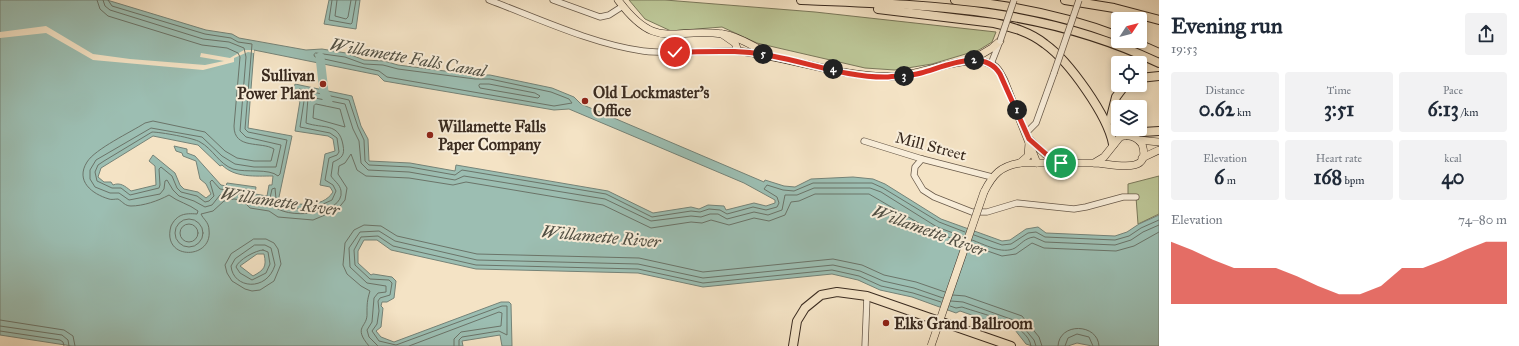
<!DOCTYPE html>
<meta charset="utf-8">
<style>
:root{--surface:#fff;--page:#f2f2f3;--text:#1f2937;--muted:#747a83;--accent:#d93025}
body{margin:0;font-family:"IM FELL Great Primer",serif;background:var(--page);color:var(--text);height:100vh;display:flex;flex-direction:column;font-size:15px;white-space:nowrap}
*{box-sizing:border-box;margin:0}
p{font-size:13px;color:var(--muted)}
.icon{flex:none;width:22px;height:22px;fill:none;stroke:currentColor;stroke-width:2;stroke-linecap:round;stroke-linejoin:round}
.map{position:relative;flex:1;overflow:hidden}
.drawer{display:flex;flex-direction:column;background:var(--surface);width:360px}
.drawer>*{flex:none}
.needle{width:26px;rotate:54deg}
.buttons{position:absolute;left:1111px;top:12px;display:grid;gap:8px}
.buttons a{display:grid;place-items:center;width:36px;height:36px;border-radius:4px;background:var(--surface);box-shadow:0 2px 6px #0003;font-size:20px}
.pin{position:absolute;display:grid;place-items:center;width:34px;height:34px;color:#fff;margin:-17px;border:2px solid #fff;border-radius:50%;box-shadow:0 1px 4px #0007}
.km{position:absolute;width:20px;height:20px;margin:-10px;border-radius:50%;background:#222;color:#fff;font-size:11px;line-height:20px;text-align:center}
.round{display:grid;place-items:center;flex:none;width:42px;height:42px;border-radius:4px;background:var(--page)}
.overview{display:flex;align-items:center;justify-content:space-between;height:68px;padding:0 12px}
h1{font-size:22px;font-weight:800;line-height:30px}
.stats{display:grid;grid-template-columns:repeat(3,1fr);gap:6px;height:68px;padding:4px 12px}
.stats div{display:grid;align-content:center;border-radius:4px;background:var(--page);text-align:center}
.stats b{font-size:20px;font-weight:800}
.stats small{font-size:11px;font-weight:400}
.stats p{font-size:11px}
.chart{height:112px;padding:8px 12px}
.chart p{display:flex;justify-content:space-between}
.chart svg{width:100%;height:72px;margin-top:4px;fill:var(--accent);opacity:.7}
main{display:flex;flex:1;min-height:0}
.map>svg:first-child{display:block}
.green{fill:#bbc495;stroke:#7a785a}
.water{fill:#9cbeb2;stroke:#758378;fill-rule:evenodd}
.pier{fill:#f4e3c5}
.lines{fill:none;stroke-linecap:round;stroke-linejoin:round}
.shore{stroke:#6b7469;stroke-width:1}
.river{stroke:#9cbeb2;stroke-width:9}
.minor-casing{stroke:#685949;stroke-width:7}
.major-casing{stroke:#3a2b20;stroke-width:8}
.highway-casing{stroke:#3a2b20;stroke-width:10}
.minor{stroke:#f8edd9;stroke-width:5.5}
.major{stroke:#f4e3c5;stroke-width:7}
.highway{stroke:#f4e3c5;stroke-width:8}
.minor-bridge-casing{stroke:#685949;stroke-width:7;stroke-linecap:butt}
.major-bridge-casing{stroke:#3a2b20;stroke-width:8;stroke-linecap:butt}
.minor-bridge{stroke:#f8edd9;stroke-width:5.5}
.major-bridge{stroke:#f4e3c5;stroke-width:7}
.route-casing{stroke:#fff;stroke-width:8}
.route{stroke:#d93025;stroke-width:5}
.poi-dot{fill:#8f2418;stroke:#f8edd9;stroke-width:1.5}
.labels{text-anchor:middle;dominant-baseline:central;stroke-width:4;stroke-linejoin:round;paint-order:stroke}
.poi-label{font-size:16px;font-weight:bold;fill:#3a2b20;stroke:#f8edd9;text-anchor:start}
.street-label{font-size:16px;fill:#3a2b20;stroke:#f8edd9}
.water-label{font-size:17px;font-style:italic;fill:#525044;stroke:#f8edd9}
</style>
<main>
<div class="map">
<svg width="1159" height="346" viewBox="0 0 1159 346">
<rect width="100%" height="100%" fill="#f4e3c5"/>
<filter id="stains"><feTurbulence type="fractalNoise" baseFrequency=".005" numOctaves="4"/><feColorMatrix values="0 0 0 0 .2 0 0 0 0 .09 0 0 0 0 .02 0 0 0 .5 -.17"/></filter>
<radialGradient id="worn" r=".72"><stop offset=".6" stop-color="#630" stop-opacity="0"/><stop offset="1" stop-color="#630" stop-opacity=".3"/></radialGradient>
<!-- green -->
<g class="green">
<polygon points="629,0 665,0 815,12 996,32 992,42 979,50 932,64 895,70 865,68 774,47 757,43 722,27 671,31 645,19"/>
<polygon points="1159,176 1159,214 1138,224 1136,197 1128,196 1128,184"/>
</g>
<!-- water -->
<g class="water">
<path d="M0 0H107L206 30 232 34 239 38 306 50 322 49 346 53 364 60 384 61 398 65 476 75H490L552 88 574 97 581 104 764 182 765 180 784 186 795 187 811 179 853 177 873 179 885 184 941 219 1002 241 1010 240 1026 229 1038 227 1046 233 1115 236 1127 232 1139 224 1159 215V346H1092L1077 343 1068 346H1032L1026 344 1015 330 960 311 956 313 912 297 880 290 858 280 832 274 703 287 638 273 476 269 391 250 377 240H364L358 251V263L371 275 373 274 392 277 396 281 394 298 387 302H382L381 306 383 308 381 327 376 331 381 337 394 342 501 302H509L511 304 512 346H502L500 335 462 341 463 346H72L0 335ZM254 50 378 75 384 81 554 110 569 109 744 183 775 200V203L766 206 754 203 726 210 724 206 708 205 699 209 691 207 653 213 608 191 456 165 455 171 410 163 369 161 368 139 361 126 352 96 295 84 292 99 300 101 295 131 328 136 333 139 335 151 325 154 320 185 330 187 333 192C322 209 298 204 282 202L279 197 292 136 248 128ZM153 136 198 145 220 166 222 165C235 178 255 176 273 176L272 185H269L267 196 255 194 256 187 227 183 226 186 221 185 195 156 187 153V149L174 146 176 151 182 153 183 156 196 161 200 179 206 184 211 194 206 198 198 192 184 189 180 185 175 173 153 155 149 161 155 166 156 185 131 191C125 186 120 182 113 185L111 182H104L98 177 101 168ZM257 254H264C267 267 264 270 253 276L240 266Z"/>
<polygon points="329,0 360,0 356,29 324,24"/>
</g>
<!-- pier -->
<polygon class="pier" points="46,26 93,54 130,59 205,65 224,61 200,57 201,53 230,58 244,50 254,50 254,53 248,52 234,58 234,62 203,70 93,60 46,33 0,38 0,32"/>
<g class="lines">
<!-- shore -->
<g class="shore">
<path d="M97 0 100 9 108 16 202 45 227 48 238 53 240 57 234 126C234 150 261 141 274 149L271 161H254L237 158 225 151 205 132 153 121 145 123C131 132 95 149 87 162 75 181 92 194 109 199 111 200 115 199 118 199 123 202 125 206 131 206 143 206 158 201 169 195 178 202 189 204 198 211L197 214C185 213 177 214 171 226 161 261 213 260 209 230 209 222 203 219 201 214L213 211 224 201 234 199 242 200 250 208 269 211 278 217 313 220 337 210 345 200 347 188 338 174 339 166 345 163 351 154 357 170 366 176 409 178 453 185 466 182 603 205 651 228 691 222 702 223 711 220 729 225 754 218 769 221 785 215 791 202 799 201 815 194H869L934 232 962 242"/>
<path d="M103 0 105 6 110 10 203 39 229 42 244 48 246 57 240 131 246 137 281 145 276 167H254L235 164 222 156 202 137 151 128 96 160 90 170V179L95 187 110 193H119L129 200 160 194 164 189 165 181 167 180 173 190 179 196 194 201 205 207 212 205 220 195 232 193 245 195 253 203 272 204C284 221 345 215 341 191 340 184 334 181 331 176L333 162C342 158 345 155 343 145 339 122 323 129 306 123L308 98 310 97 345 104 353 129 359 141 361 163 368 170 409 172 455 180 464 176 605 199 651 221 691 216 701 217 710 214H718L727 219 754 212 768 215 782 210 785 195H797L814 188H870L881 192 937 227 964 237"/>
<path d="M108 0 112 6 205 34 231 38 238 42 252 44 245 129 248 132 287 140 280 174 278 176C269 168 246 173 233 169 219 164 213 149 200 142 194 138 160 132 152 132L104 161 98 165 95 172 97 181 112 188H121L130 195 159 188 160 185 159 169 161 167 172 176 177 188 181 192 197 196 205 202 209 201 214 196 210 182 212 180 220 189 226 190 231 187 250 190 254 198 266 200 270 198 272 189 275 188 276 199 282 206 310 210 332 200 336 191 333 185 325 180 329 158 337 155 339 152 337 138 330 133 300 127 304 101 302 98 297 95 299 89 349 100 358 127 364 140 365 161 369 165 410 167 455 175 462 170 606 194 652 217 691 211 700 212 709 209 720 210 727 214 753 207 766 210 777 207 779 203 777 197 764 189 767 185 783 190 794 191 813 183H872L883 188 939 222 965 232"/>
<polyline points="332,0 329,20 351,24 352,23 356,0"/>
<polyline points="337,0 335,16 346,19 348,17 351,0"/>
<polygon points="316,53 345,57 364,64 383,65 398,69 475,79 490,79 551,92 569,99 572,103 554,106 387,77 379,71 315,57 314,55"/>
<polygon points="480,84 489,84 535,93 540,96 538,98 480,88 479,86"/>
<polygon points="316,104 340,109 345,127 313,118 314,106"/>
<circle cx="189" cy="233" r="14"/>
<circle cx="189" cy="233" r="9"/>
<polyline points="974,235 1002,245 1011,244 1028,233 1036,232 1045,237 1115,240 1129,236 1141,228 1159,220"/>
<polygon points="254,239 266,239 274,243 278,249 281,264 274,281 260,290 252,291 245,289 232,281 227,273 225,265 231,254"/>
<path d="M972 240C984 244 1002 255 1015 248 1021 244 1025 238 1034 237L1045 242 1115 245 1131 240 1143 232 1159 225"/>
<path d="M255 245H265L271 248 275 265C267 292 233 289 231 266L235 259Z"/>
<polyline points="970,245 1002,256 1016,254 1032,243 1044,248 1116,251 1134,246 1159,232"/>
<path d="M263 250 268 252 270 264 266 273 252 280 240 273 236 267C238 260 256 250 263 250Z"/>
<polyline points="953,295 965,296 1022,316 1039,337 1042,346"/>
<polyline points="951,301 963,302 1019,322 1034,340 1036,346"/>
<path d="M950 306 956 308 962 307C981 314 1028 323 1031 346"/>
<polyline points="0,320 64,330 73,336 75,346"/>
<polyline points="0,326 62,335 68,340 69,346"/>
<polyline points="0,331 60,340 63,342 64,346"/>
<path d="M369 346C352 326 368 328 367 313 367 305 367 300 370 291L361 286 347 274 343 265 345 243 354 230 364 225 381 226 397 236 477 254 639 258 703 272 833 259 862 265 884 275 916 282 945 292"/>
<polyline points="378,346 369,337 367,330 372,322 374,298 378,293 386,292 386,286 367,283 350,267 349,248 360,232 379,231 395,241 477,260 638,264 703,278 833,265 860,271 883,281 914,288 943,298"/>
<polyline points="409,346 499,312 502,313 501,326 461,332 454,339 454,346"/>
<polyline points="459,346 459,340 462,337 499,331 507,335 507,306 502,306 396,345 379,341 372,331 377,324 379,311 378,301 380,298 390,295 392,283 389,280 370,279 355,265 354,250 361,237 378,236 393,246 476,265 638,269 703,283 832,270 859,276 881,286 913,293 941,302"/>
<path d="M1058 346C1059 322 1098 323 1099 346"/>
<polyline points="1065,346 1068,338 1077,334 1089,337 1093,346"/>
</g>
<!-- river -->
<polyline class="river" points="320,57 324,92 328,101"/>
<!-- minor casing -->
<g class="minor-casing">
<g id="minor">
<path d="M489 0C537 18 592 44 643 51 675 55 706 50 738 51"/>
<polyline points="553,0 600,17 609,15 623,6"/>
<polyline points="991,64 1000,41"/>
<polyline points="1026,133 1036,123 1054,73"/>
<polyline points="864,141 922,159 992,177"/>
<polyline points="922,159 915,167 914,175 923,190 934,197 972,212 987,212 1017,203 1074,209 1086,207 1123,197 1136,197"/>
<polyline points="865,346 867,296"/>
</g>
</g>
<!-- major casing -->
<g class="major-casing">
<g id="major">
<path d="M618 0C657 52 671 27 723 34 738 36 752 46 765 52"/>
<path d="M722 34 735 43 738 51C791 57 848 80 899 76 924 74 973 51 994 66 999 69 1001 75 1004 80L1037 163"/>
<polyline points="972,60 992,48 1000,41"/>
<polyline points="1030,140 1045,154 1060,163"/>
<polyline points="1139,140 1159,142"/>
<polyline points="1142,158 1159,150"/>
<polyline points="1020,163 1028,156 1029,143"/>
<path d="M984 192C993 174 1001 166 1020 163H1094C1110 163 1153 177 1142 144 1136 136 1129 134 1120 137L1104 157 1094 163"/>
</g>
</g>
<!-- highway casing -->
<g class="highway-casing">
<g id="highway">
<path d="M801 0C928 5 1042 7 1159 63"/>
<path d="M955 0C1011 5 1066 16 1118 36"/>
<polyline points="1065,0 1114,8 1159,20"/>
<path d="M878 9 994 23C1012 27 1030 32 1045 44 1069 61 1108 116 1113 144"/>
<polyline points="1132,41 1159,53"/>
<polyline points="1140,78 1159,76"/>
<polyline points="1131,129 1143,132 1159,131"/>
<polyline points="1125,135 1119,131 1111,117 1116,97 1125,85"/>
<polyline points="793,346 797,321 805,308 821,295 837,292 867,296 1011,346"/>
</g>
</g>
<!-- minor -->
<use href="#minor" class="minor"/>
<!-- major -->
<use href="#major" class="major"/>
<!-- highway -->
<use href="#highway" class="highway"/>
<!-- minor-bridge casing -->
<g class="minor-bridge-casing">
<g id="minor-bridge">
<polyline points="1000,41 1014,0"/>
<polyline points="1054,73 1079,0"/>
</g>
</g>
<!-- major-bridge casing -->
<g class="major-bridge-casing">
<polyline id="major-bridge" points="931,346 984,192"/>
</g>
<!-- minor-bridge -->
<use href="#minor-bridge" class="minor-bridge"/>
<!-- major-bridge -->
<use href="#major-bridge" class="major-bridge"/>
</g>
<g class="lines">
<!-- route casing -->
<g class="route-casing">
<path id="route" d="M675 52C707 52 740 49 772 56 810 63 849 78 888 77 899 76 911 76 921 73 944 67 984 47 1000 74L1029 139 1046 154 1061 163"/>
</g>
<!-- route -->
<use href="#route" class="route"/>
</g>
<!-- markers -->
<g class="poi-dot">
<circle cx="323" cy="84" r="4"/>
<circle cx="585" cy="101" r="4"/>
<circle cx="430" cy="135" r="4"/>
<circle cx="886" cy="323" r="4"/>
</g>
<g class="labels">
<!-- poi labels -->
<g class="poi-label">
<text x="315" y="75" text-anchor="end">Sullivan<tspan x="315" dy="18">Power Plant</tspan></text>
<text x="593" y="92">Old Lockmaster's<tspan x="593" dy="18">Office</tspan></text>
<text x="438" y="126">Willamette Falls<tspan x="438" dy="18">Paper Company</tspan></text>
<text x="894" y="323">Elks Grand Ballroom</text>
</g>
<!-- street labels -->
<g class="street-label">
<text transform="translate(931 146) rotate(15)">Mill Street</text>
</g>
<!-- water labels -->
<g class="water-label">
<text transform="translate(408 58) rotate(10)">Willamette Falls Canal</text>
<text transform="translate(280 202) rotate(8)">Willamette River</text>
<text transform="translate(929 231) rotate(20)">Willamette River</text>
<text transform="translate(601 237) rotate(5)">Willamette River</text>
</g>
</g>
<rect width="100%" height="100%" filter="url(#stains)"/>
<rect width="100%" height="100%" fill="url(#worn)"/>
</svg>
<div class="buttons">
<a><svg class="needle" viewBox="-14 -14 28 28"><path d="M0-13l5 13h-10z" fill="#e53935"/><path d="M0 13l5-13h-10z" fill="#747a83"/></svg></a>
<a><svg class="icon" aria-label="locate" viewBox="0 0 24 24"><circle cx="12" cy="12" r="6"/><path d="M12 2v4M12 18v4M2 12h4M18 12h4"/></svg></a>
<a><svg class="icon" aria-label="layers" viewBox="0 0 24 24"><path d="M12 4l9 5-9 5-9-5zM3 14l9 5 9-5"/></svg></a>
</div>
<div class="pin" style="left:1061px;top:163px;background:#1e9e55"><svg class="icon" aria-label="arrive" viewBox="0 0 24 24"><path d="M6 21V4h12l-3 4 3 4H6"/></svg></div>
<div class="pin" style="left:675px;top:52px;background:#d93025"><svg class="icon" aria-label="check" viewBox="0 0 24 24"><path d="M5 12l5 5 9-10"/></svg></div>
<b class="km" style="left:1017px;top:110px">1</b>
<b class="km" style="left:974px;top:60px">2</b>
<b class="km" style="left:904px;top:76px">3</b>
<b class="km" style="left:833px;top:69px">4</b>
<b class="km" style="left:763px;top:54px">5</b>
</div>
<section class="drawer">
<div class="overview"><div><h1>Evening run</h1><p>19:53</p></div><a class="round"><svg class="icon" aria-label="share" viewBox="0 0 24 24"><path d="M12 15V3M7 8l5-5 5 5M5 13v7h14v-7"/></svg></a></div>
<div class="stats">
<div><p>Distance</p><b>0.62<small> km</small></b></div>
<div><p>Time</p><b>3:51</b></div>
<div><p>Pace</p><b>6:13<small> /km</small></b></div>
</div>
<div class="stats">
<div><p>Elevation</p><b>6<small> m</small></b></div>
<div><p>Heart rate</p><b>168<small> bpm</small></b></div>
<div><p>kcal</p><b>40</b></div>
</div>
<div class="chart"><p><span>Elevation</span>74–80 m</p>
<svg viewBox="0 0 160 44" preserveAspectRatio="none"><path d="M0 44V6L10 11L20 17L30 22L40 22L50 22L60 27L70 33L80 38L90 38L100 33L110 22L120 22L130 17L140 11L150 6L160 6V44z"/></svg>
</div>
</section>
</main>
